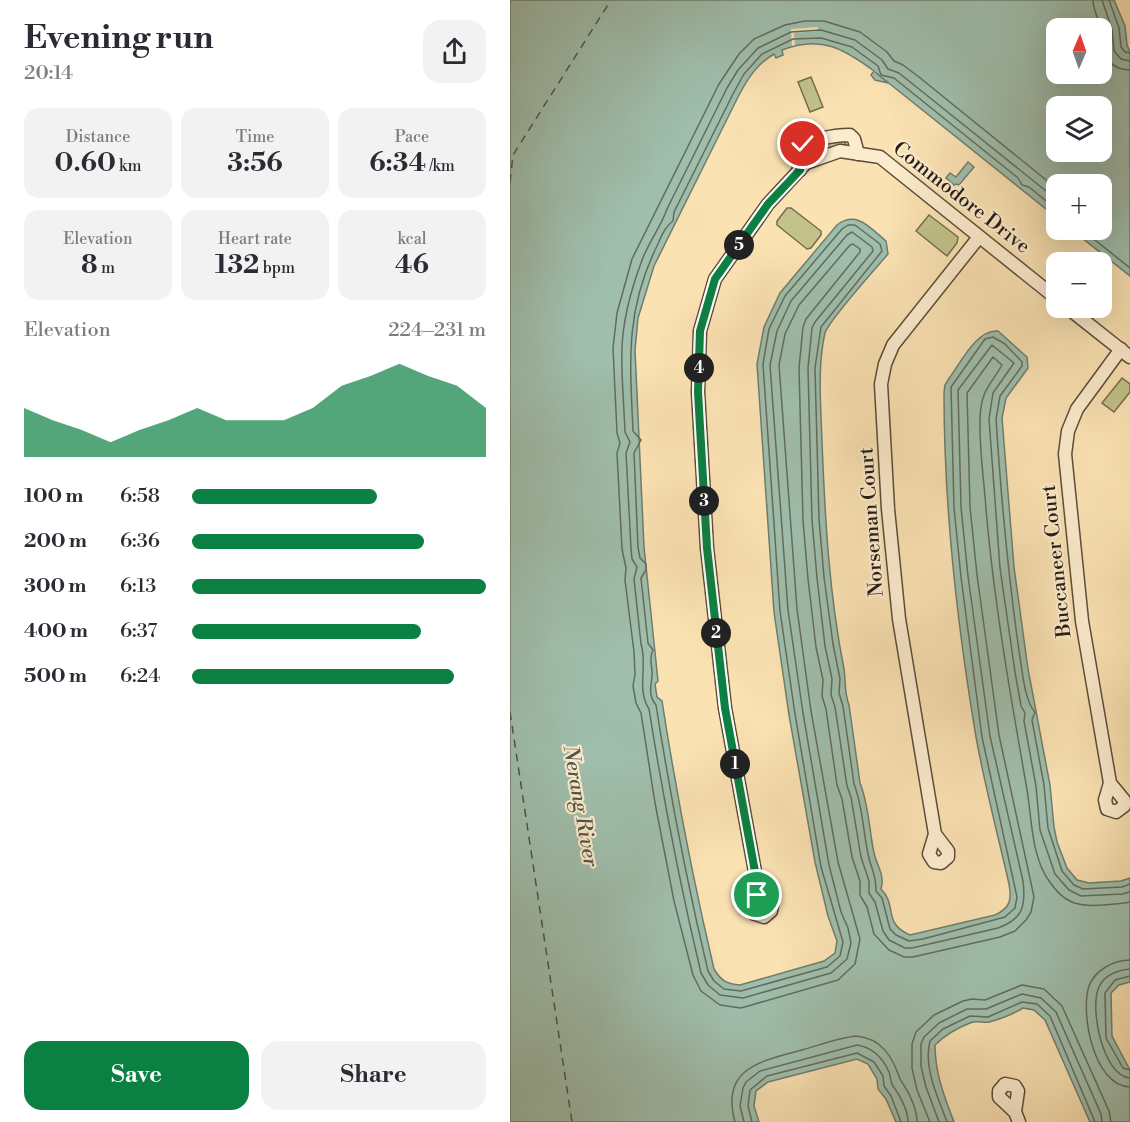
<!DOCTYPE html>
<meta charset="utf-8">
<style>
:root{--surface:#fff;--page:#f2f2f3;--text:#2b2b33;--muted:#7c7c81;--accent:#0b8043}
body{margin:0;font-family:"Libre Bodoni",serif;background:var(--page);color:var(--text);height:100vh;display:flex;flex-direction:column;font-size:22px;white-space:nowrap}
*{box-sizing:border-box;margin:0}
p{font-size:20px;color:var(--muted)}
.icon{flex:none;width:33px;height:33px;fill:none;stroke:currentColor;stroke-width:2;stroke-linecap:round;stroke-linejoin:round}
.map{position:relative;flex:1;overflow:hidden}
.panel{display:flex;flex-direction:column;background:var(--surface);width:510px}
.panel>*{flex:none}
.needle{width:39px;rotate:2deg}
.tools{position:absolute;left:536px;top:18px;display:grid;gap:12px}
.tools a{display:grid;place-items:center;width:66px;height:66px;border-radius:12px;background:var(--surface);box-shadow:0 6px 24px #0002;font-size:30px}
.pin{position:absolute;display:grid;place-items:center;width:51px;height:51px;color:#fff;margin:-26px;border:3px solid #fff;border-radius:50%;box-shadow:0 2px 6px #0007}
.km{position:absolute;width:30px;height:30px;margin:-15px;border-radius:50%;background:#222;color:#fff;font-size:16px;line-height:30px;text-align:center}
.round{display:grid;place-items:center;flex:none;width:63px;height:63px;border-radius:18px;background:var(--page)}
.summary{display:flex;align-items:center;justify-content:space-between;height:102px;padding:0 24px}
h1{font-size:33px;font-weight:700;line-height:45px}
.metrics{display:grid;grid-template-columns:repeat(3,1fr);gap:9px;height:102px;padding:6px 24px}
.metrics div{display:grid;align-content:center;border-radius:15px;background:var(--page);text-align:center}
.metrics b{font-size:26px;font-weight:700}
.metrics small{font-size:16px;font-weight:400}
.metrics p{font-size:16px}
.chart{height:168px;padding:12px 24px}
.chart p{display:flex;justify-content:space-between}
.chart svg{width:100%;height:108px;margin-top:6px;fill:var(--accent);opacity:.7}
.button{display:flex;gap:12px;margin-top:auto;padding:12px 24px}
.button a{flex:1;height:69px;border-radius:18px;background:var(--accent);color:#fff;font-size:24px;font-weight:700;line-height:69px;text-align:center}
.button a+a{background:var(--page);color:var(--text)}
ul{padding:0 24px;list-style:none;font-size:20px}
li{display:grid;grid-template-columns:96px 72px 1fr;align-items:center;height:45px}
li i{height:15px;border-radius:8px;background:var(--accent)}
main{display:flex;flex:1;min-height:0}
.map>svg:first-child{display:block}
.green{fill:#c2c28a;stroke:#746e4d;stroke-width:1.5}
.water{fill:#9fbeac;stroke:#6e7d6e;stroke-width:1.5;fill-rule:evenodd}
.pier{fill:#fbe2b3}
.lines{fill:none;stroke-linecap:round;stroke-linejoin:round}
.shore{stroke:#626c5e;stroke-width:1.5}
.ferry{stroke:#505447;stroke-width:1.5;stroke-dasharray:8 6;stroke-linecap:butt}
.minor-casing{stroke:#5a4d39;stroke-width:15}
.minor{stroke:#fcecce;stroke-width:12}
.route-casing{stroke:#fff;stroke-width:12}
.route{stroke:#0b8043;stroke-width:8}
.labels{text-anchor:middle;dominant-baseline:central;stroke-width:4.5;stroke-linejoin:round;paint-order:stroke}
.street-label{font-size:20px;fill:#251b10;stroke:#fcecce}
.water-label{font-size:21px;font-style:italic;fill:#505447;stroke:#fcecce}
</style>
<main>
<section class="panel">
<div class="summary"><div><h1>Evening run</h1><p>20:14</p></div><a class="round"><svg class="icon" aria-label="share" viewBox="0 0 24 24"><path d="M12 15V3M7 8l5-5 5 5M5 13v7h14v-7"/></svg></a></div>
<div class="metrics">
<div><p>Distance</p><b>0.60<small> km</small></b></div>
<div><p>Time</p><b>3:56</b></div>
<div><p>Pace</p><b>6:34<small> /km</small></b></div>
</div>
<div class="metrics">
<div><p>Elevation</p><b>8<small> m</small></b></div>
<div><p>Heart rate</p><b>132<small> bpm</small></b></div>
<div><p>kcal</p><b>46</b></div>
</div>
<div class="chart"><p><span>Elevation</span>224–231 m</p>
<svg viewBox="0 0 160 44" preserveAspectRatio="none"><path d="M0 44V24L10 29L20 33L30 38L40 33L50 29L60 24L70 29L80 29L90 29L100 24L110 15L120 11L130 6L140 11L150 15L160 24V44z"/></svg>
</div>
<ul>
<li><b>100 m</b>6:58<i style="width:63%"></i></li>
<li><b>200 m</b>6:36<i style="width:79%"></i></li>
<li><b>300 m</b>6:13<i style="width:100%"></i></li>
<li><b>400 m</b>6:37<i style="width:78%"></i></li>
<li><b>500 m</b>6:24<i style="width:89%"></i></li>
</ul>
<div class="button"><a>Save</a><a>Share</a></div>
</section>
<div class="map">
<svg width="620" height="1122" viewBox="0 0 620 1122">
<rect width="100%" height="100%" fill="#fbe2b3"/>
<filter id="stains"><feTurbulence type="fractalNoise" baseFrequency=".00333" numOctaves="4"/><feColorMatrix values="0 0 0 0 .2 0 0 0 0 .09 0 0 0 0 .02 0 0 0 .5 -.17"/></filter>
<radialGradient id="worn" r=".72"><stop offset=".6" stop-color="#630" stop-opacity="0"/><stop offset="1" stop-color="#630" stop-opacity=".3"/></radialGradient>
<!-- green -->
<g class="green">
<polygon points="301,77 313,107 300,112 288,82"/>
<polygon points="334,141 336,145 321,147 293,156 293,152 313,144"/>
<polygon points="277,208 281,208 311,231 311,235 301,248 297,249 267,225 267,221"/>
<polygon points="419,215 448,237 447,243 437,256 406,231"/>
<polygon points="612,378 620,384 620,392 604,412 592,403"/>
</g>
<!-- water -->
<g class="water">
<path d="M0 0H604L615 26 617 45 620 52V276L562 230H591V184H546V217L365 72 378 83 365 80 361 75 364 71C333 48 310 35 272 50L273 55 266 58 264 54C247 64 238 78 229 95L144 266 128 318 125 350 134 547 148 681 145 684 147 697 152 701C166 791 183 880 204 969 211 981 217 984 230 985L314 961 325 953 327 941 318 916 305 862 279 715 264 612 247 364 254 327 270 293 327 225C347 210 360 228 376 241L378 254C366 268 319 320 315 333 307 367 311 407 312 442 315 518 319 594 334 669 336 682 334 692 339 705L350 783C359 805 359 830 364 853 367 866 375 875 371 889 388 906 372 923 400 935L485 915C500 908 502 900 499 884 488 835 475 787 466 737 447 624 434 508 434 393L435 385 440 377C451 362 467 329 488 331L517 357 518 368 496 398 492 418 504 567 518 669 540 785 544 827 547 842 557 868 567 880 579 883 611 881 620 878V982L609 985 601 993 602 1036 620 1070V1122H580L535 1020 524 1010 513 1008C503 1014 491 1019 479 1022 473 1023 466 1020 460 1023 447 1028 435 1035 425 1045 425 1073 434 1096 444 1122H386L376 1099 368 1089 367 1079 358 1064 347 1059 258 1082 246 1091 244 1106 249 1122H0ZM546 28H591V74H546ZM546 106H591V152H546Z"/>
<polygon points="458,162 464,167 449,185 446,184 444,185 436,178 440,173 446,177"/>
</g>
<!-- pier -->
<polygon class="pier" points="308,27 308,31 284,33 285,45 282,46 281,29"/>
<g class="lines">
<!-- shore -->
<g class="shore">
<path d="M583 0C583 12 590 21 593 32 597 51 593 69 620 70"/>
<polyline points="592,0 602,29 604,51 611,59 620,61"/>
<polyline points="599,0 609,28 611,47 615,52 620,53"/>
<path d="M546 188 409 77 393 65 384 61 377 52 350 32 314 21H295L275 25 244 39 229 54 209 84 122 259 107 313 103 348 107 433 110 443 107 453 112 549 116 568 115 580 124 652 125 674 123 686 126 703 131 713 145 803 164 901 183 975 191 991 210 1005 231 1008 328 980 345 964 350 939 328 862 301 711 287 609 269 365 275 334 289 305 340 245 343 244 350 249V252L296 319 293 327 289 368 293 520 298 579 306 647 313 680 312 696 316 709 327 785 332 799 342 857 350 881V895L357 907 364 934 379 950 394 957H403L490 937 505 931 516 920 521 912 524 897 489 735 467 575 460 507 457 393 483 357 492 365C480 386 471 390 470 418 469 448 474 479 476 509 484 602 500 693 516 784 522 814 520 854 539 881 554 903 567 907 593 905 602 904 611 904 620 902"/>
<path d="M546 199 389 73 378 69 372 60 345 40 311 30 281 32 248 48 228 70 217 88 157 209C151 227 137 244 131 263 121 290 113 319 112 348 111 376 114 404 115 432L120 442 116 453 121 548 122 559 127 567 124 579 131 644C138 665 126 689 139 709 153 797 170 885 191 973L198 985 210 995 233 998 321 973 337 959 341 943 338 928 331 912 319 865 293 713 278 610 260 365 267 331 281 301 337 235 342 232 362 247 363 251 305 322 302 328 298 368 302 520 307 578 315 646 322 679 321 695 325 707 337 786 341 797 351 857 359 881V893L365 902 373 931 379 940 395 948H402L488 928C513 919 516 906 513 881L480 736 458 576 451 507 448 390 482 345 504 363 483 393 479 419 490 568 505 672 511 706 515 713 514 721 526 786 530 830 545 874 559 890 571 896 612 894 620 892"/>
<path d="M546 209 519 187 512 185 508 178 384 78 371 75 368 66 342 47 311 38 283 39 252 54 234 74 224 92 164 212 163 221C154 227 151 238 146 248 115 312 120 363 123 431L131 440 124 453 128 547 130 558 136 564V570L131 578 138 643 143 650C138 659 143 666 142 676 141 687 138 695 146 705 160 794 177 883 198 971L204 981 214 989 231 991 317 967 330 956 333 942 311 867 285 714 270 611 253 364 259 329 275 296 332 229 338 225H345L370 244 372 251 311 327 305 368 309 519 314 577 323 644 330 679 329 693 333 706 344 784C353 807 353 831 358 854 361 870 366 872 366 891L372 898 380 929 386 935 399 941 413 939 495 917 505 908 507 897 472 737 451 577 444 508 441 387 475 339 483 337 495 344 512 362V366L490 396 486 419C491 497 498 574 509 651 512 667 514 701 525 712L522 720 534 785 538 828 552 871 564 885 573 889 612 887 620 884"/>
<polyline points="571,230 579,238 585,240 620,268"/>
<path d="M620 960C604 960 585 970 579 986 570 1014 584 1086 620 1087"/>
<path d="M620 969C608 970 594 975 589 987 579 1008 593 1076 620 1078"/>
<polyline points="620,976 605,980 595,993 596,1038 613,1068 620,1070"/>
<path d="M225 1122C210 1068 251 1061 292 1050 310 1045 328 1038 346 1036 372 1038 383 1058 390 1079 391 1081 394 1085 395 1087 401 1096 407 1111 407 1122"/>
<path d="M234 1122 230 1106 233 1088 236 1082 250 1071 347 1045C362 1047 373 1058 379 1072 381 1077 380 1082 383 1086 390 1096 398 1109 398 1122"/>
<polyline points="242,1122 238,1106 240,1090 257,1076 347,1053 364,1062 373,1076 374,1086 381,1096 391,1122"/>
<polyline points="420,1122 407,1090 402,1068 402,1044 406,1032 424,1015 453,1001 462,999 475,1000 512,985 534,989 552,1006 599,1111 601,1122"/>
<polyline points="429,1122 416,1087 411,1066 411,1044 414,1037 429,1023 457,1009 476,1009 512,994 531,998 546,1012 591,1114 592,1122"/>
<path d="M437 1122C428 1097 413 1068 420 1041L433 1029 460 1016 478 1017 512 1002 527 1004 540 1016 585 1122"/>
</g>
<!-- ferry -->
<g class="ferry">
<polyline points="0,182 3,155 101,0"/>
<polyline points="0,712 62,1122"/>
</g>
<!-- minor casing -->
<g class="minor-casing">
<g id="minor">
<path d="M290 170 285 152C293 140 325 135 340 135L344 139 348 154"/>
<polyline points="558,308 620,357"/>
<polyline points="600,783 595,800 597,809 606,812 614,806 614,800 600,783 572,621 555,454 558,431 567,409 611,349"/>
<polyline points="425,834 419,854 424,862 431,863 438,857 438,851 425,834 389,619 378,509 371,384 375,364 383,345 469,237"/>
<polyline points="248,888 262,905 261,911 254,917 245,914 243,905 248,888 215,708 197,548 188,392 190,331 205,279 258,204 296,163 330,151 370,157 546,298"/>
<polyline points="505,1112 489,1097 489,1091 495,1084 505,1086 508,1091 505,1112 509,1122"/>
</g>
</g>
<!-- minor -->
<use href="#minor" class="minor"/>
</g>
<g class="lines">
<!-- route casing -->
<g class="route-casing">
<polyline id="route" points="247,895 248,888 215,708 197,548 188,392 190,331 205,279 258,204 290,170 285,152 293,144"/>
</g>
<!-- route -->
<use href="#route" class="route"/>
</g>
<g class="labels">
<!-- street labels -->
<g class="street-label">
<text transform="translate(451 198) rotate(38)">Commodore Drive</text>
<text transform="translate(362 522) rotate(-94)">Norseman Court</text>
<text transform="translate(547 561) rotate(-96)">Buccaneer Court</text>
</g>
<!-- water labels -->
<g class="water-label">
<text transform="translate(70 806) rotate(80)">Nerang River</text>
</g>
</g>
<rect width="100%" height="100%" filter="url(#stains)"/>
<rect width="100%" height="100%" fill="url(#worn)"/>
</svg>
<div class="tools">
<a><svg class="needle" viewBox="-14 -14 28 28"><path d="M0-13l5 13h-10z" fill="#e53935"/><path d="M0 13l5-13h-10z" fill="#7c7c81"/></svg></a>
<a><svg class="icon" aria-label="layers" viewBox="0 0 24 24"><path d="M12 4l9 5-9 5-9-5zM3 14l9 5 9-5"/></svg></a>
<a>+</a>
<a>−</a>
</div>
<div class="pin" style="left:247px;top:895px;background:#1e9e55"><svg class="icon" aria-label="arrive" viewBox="0 0 24 24"><path d="M6 21V4h12l-3 4 3 4H6"/></svg></div>
<div class="pin" style="left:293px;top:144px;background:#d93025"><svg class="icon" aria-label="check" viewBox="0 0 24 24"><path d="M5 12l5 5 9-10"/></svg></div>
<b class="km" style="left:225px;top:764px">1</b>
<b class="km" style="left:206px;top:633px">2</b>
<b class="km" style="left:194px;top:501px">3</b>
<b class="km" style="left:189px;top:368px">4</b>
<b class="km" style="left:229px;top:245px">5</b>
</div>
</main>
